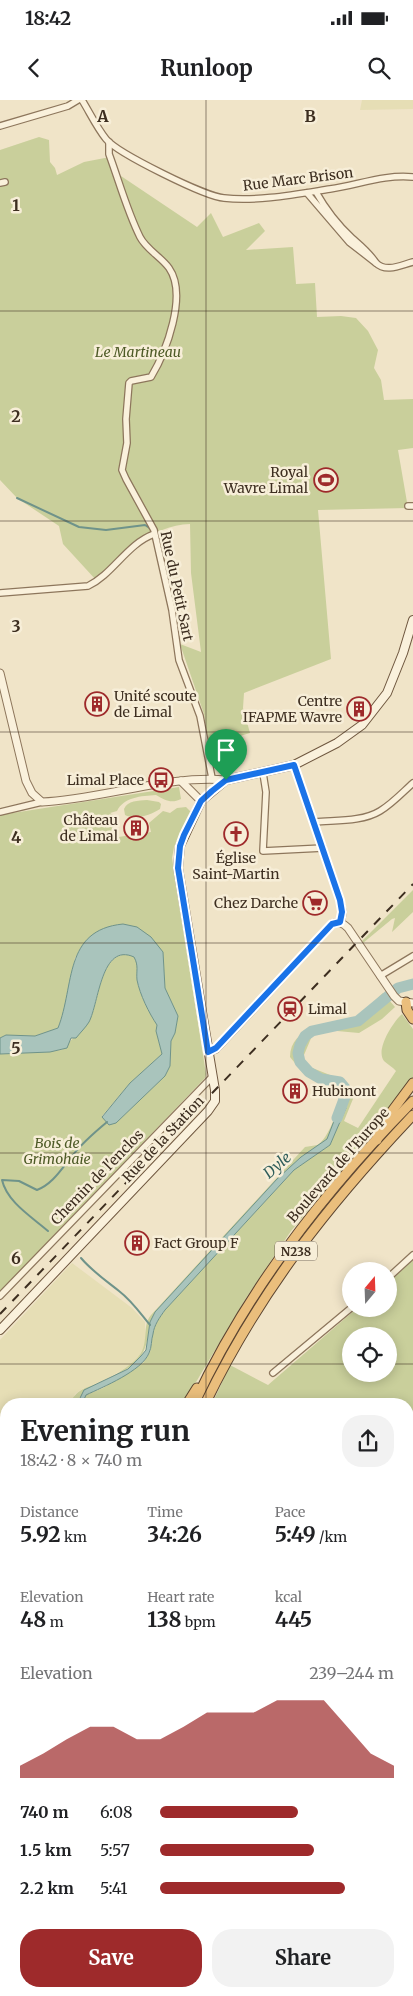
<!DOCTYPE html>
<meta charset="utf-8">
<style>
:root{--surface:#fff;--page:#f2f2f2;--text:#202124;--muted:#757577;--accent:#9e2a2b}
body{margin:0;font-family:Merriweather,serif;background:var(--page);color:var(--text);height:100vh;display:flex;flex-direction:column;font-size:19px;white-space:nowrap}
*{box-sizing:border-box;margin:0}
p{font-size:16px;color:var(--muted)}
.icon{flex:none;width:28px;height:28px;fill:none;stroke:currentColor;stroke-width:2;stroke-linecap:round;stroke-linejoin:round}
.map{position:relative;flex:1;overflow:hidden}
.drawer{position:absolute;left:0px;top:1298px;width:414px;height:599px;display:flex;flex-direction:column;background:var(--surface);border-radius:20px 20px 0 0;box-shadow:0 2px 12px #0003}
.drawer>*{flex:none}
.needle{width:32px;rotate:19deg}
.tools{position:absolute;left:342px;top:1162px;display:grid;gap:10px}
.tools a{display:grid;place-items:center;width:55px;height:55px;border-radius:50%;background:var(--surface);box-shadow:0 2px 12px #0003;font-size:25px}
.pin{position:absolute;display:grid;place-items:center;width:42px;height:42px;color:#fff;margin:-51px -21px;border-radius:50% 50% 50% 0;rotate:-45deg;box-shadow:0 0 5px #0007}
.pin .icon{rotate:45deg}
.round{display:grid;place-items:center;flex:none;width:52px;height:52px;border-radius:20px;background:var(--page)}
.head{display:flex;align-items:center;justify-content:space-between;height:85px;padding:0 20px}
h1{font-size:28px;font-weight:700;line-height:38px}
.figures{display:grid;grid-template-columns:repeat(3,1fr);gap:8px;height:85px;padding:5px 20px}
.figures div{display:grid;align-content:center}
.figures b{font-size:21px;font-weight:700}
.figures small{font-size:14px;font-weight:400}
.figures p{font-size:14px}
.chart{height:140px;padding:10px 20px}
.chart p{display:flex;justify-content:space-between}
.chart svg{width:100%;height:90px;margin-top:5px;fill:var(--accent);opacity:.7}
.primary-button{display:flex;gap:10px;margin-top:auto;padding:10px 20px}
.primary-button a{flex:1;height:58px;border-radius:20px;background:var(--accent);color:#fff;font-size:20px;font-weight:700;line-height:58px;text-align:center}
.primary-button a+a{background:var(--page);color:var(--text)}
ul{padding:0 20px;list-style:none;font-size:16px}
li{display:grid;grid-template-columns:80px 60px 1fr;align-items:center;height:38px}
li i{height:12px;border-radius:6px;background:var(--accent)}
.status{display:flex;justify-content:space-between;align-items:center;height:35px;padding:0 25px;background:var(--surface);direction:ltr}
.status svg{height:14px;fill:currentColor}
header{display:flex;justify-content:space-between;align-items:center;height:65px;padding:0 20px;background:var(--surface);font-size:22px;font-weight:700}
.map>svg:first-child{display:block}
.farmland{fill:#e6deb5}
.green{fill:#c9cf9b;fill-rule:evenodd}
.water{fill:#a9c4bc;stroke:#6f938a}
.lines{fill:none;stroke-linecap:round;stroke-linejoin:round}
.stream{stroke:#6f938a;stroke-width:2}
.river{stroke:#a9c4bc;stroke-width:11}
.minor-casing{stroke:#8d765c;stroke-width:8}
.tertiary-casing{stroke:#8d765c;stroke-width:9}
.secondary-casing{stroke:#6f573f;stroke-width:10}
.trunk-casing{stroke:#5b4430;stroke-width:11}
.minor{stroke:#faf1dc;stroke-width:5.5}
.tertiary{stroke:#faf1dc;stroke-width:7}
.secondary{stroke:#faf1dc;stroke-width:8}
.trunk{stroke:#eabe7c;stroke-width:9}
.rail{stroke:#3d2e20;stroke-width:2;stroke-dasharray:9 9;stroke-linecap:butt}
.route-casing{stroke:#fff;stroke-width:10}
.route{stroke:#1a73e8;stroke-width:6}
.grid{fill:none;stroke:#3d2e20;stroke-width:1;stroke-opacity:0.55}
.labels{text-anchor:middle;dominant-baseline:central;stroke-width:5;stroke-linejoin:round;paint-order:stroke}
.shield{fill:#f7eed8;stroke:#756857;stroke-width:1}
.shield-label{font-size:12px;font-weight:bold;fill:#3d2e20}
.street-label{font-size:14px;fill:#3d2e20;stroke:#f7eed8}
.park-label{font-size:14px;font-style:italic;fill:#4d5a26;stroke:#f7eed8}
.poi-label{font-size:14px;fill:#3d2e20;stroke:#f7eed8;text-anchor:end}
.water-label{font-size:15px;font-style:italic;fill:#2f5d5a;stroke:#f7eed8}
.grid-label{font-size:16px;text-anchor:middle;font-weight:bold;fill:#3d2e20;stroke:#f7eed8;stroke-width:5;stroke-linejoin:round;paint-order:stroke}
</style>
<div class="status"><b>18:42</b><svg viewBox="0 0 49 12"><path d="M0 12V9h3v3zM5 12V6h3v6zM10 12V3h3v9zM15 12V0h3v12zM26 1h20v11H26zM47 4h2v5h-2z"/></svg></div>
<header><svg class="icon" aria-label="back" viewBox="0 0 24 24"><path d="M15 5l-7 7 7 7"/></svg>Runloop<svg class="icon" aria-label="search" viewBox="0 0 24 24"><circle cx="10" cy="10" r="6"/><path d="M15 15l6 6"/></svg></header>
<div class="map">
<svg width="413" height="1896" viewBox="0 0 413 1896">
<rect width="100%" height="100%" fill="#f0e4c8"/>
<!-- farmland -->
<g class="farmland">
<polygon points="362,0 413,0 413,9 360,10"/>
<polygon points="72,1163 132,1208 145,1222 145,1246 139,1256 130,1265 102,1282 82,1289 75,1294 71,1304 6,1304 6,1487 0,1493 0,1240"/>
</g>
<!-- green -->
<g class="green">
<path d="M39 37 49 40 50 62 55 68 57 75 84 62 110 57 115 72 197 127 211 113 223 137 259 123 265 131 246 150 293 147 296 184 315 183 317 217 341 216 356 218 368 231 378 250 374 268 381 280 384 300 413 299V348L398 350 408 408 318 410 331 559 244 593 243 608 250 633 209 645 204 614 180 544 201 552 191 473 190 424C151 425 125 456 96 480L63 444 59 426 17 398 0 380V50Z"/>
<path d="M179 687 181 699C171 704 165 700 156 695 141 696 124 697 117 711L110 713 113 715 112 738 151 732 149 723 163 711 170 713 177 708 186 707 191 712 174 747 172 758 206 974 205 978 0 1192V954L62 950C69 941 84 929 89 921 100 903 100 842 135 857 139 866 136 871 137 880 140 895 149 913 157 925L156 931 162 954 130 983 102 1016 116 1023 165 976 170 966 171 941 175 933 178 916 165 888 163 852 81 848 75 858 64 910 58 928 35 936 6 935 0 938V715Z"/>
<path d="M147 700 159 702 161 704 160 709C151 715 135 720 125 715L124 709C128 700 138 701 147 700Z"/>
<polygon points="413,790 413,812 392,832 395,818 392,819 363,843 362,841"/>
<path d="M383 893 395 907 382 919 359 933 326 930 312 936 304 955V962L310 967 345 981 355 994 344 1021 358 1028 396 971C393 967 387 964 384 961 375 950 393 922 402 914L413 929V977L346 1065 291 1131 246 1198 183 1304 82 1302 86 1295 103 1288 143 1263 150 1252 153 1232 157 1221 165 1210 294 1070 330 1045 346 1008 341 1003 328 1039 301 1057 277 1079 155 1212C144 1233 153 1250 130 1267 115 1278 81 1285 77 1304H69C79 1286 87 1289 103 1281 115 1275 129 1267 138 1257 150 1244 141 1227 151 1215L305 1047C309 1046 314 1046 317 1045 329 1040 342 1001 341 988L303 973 290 957C291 925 328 928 350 920 362 915 374 901 383 893Z"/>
<path d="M413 1160V1613L408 1622V1304H212L230 1265 268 1285 356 1209H389V1182ZM351 1236H389V1274H351Z"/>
<polygon points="6,1487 6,1534 0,1534 0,1493"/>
<polygon points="6,1547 6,1725 0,1717 0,1548"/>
<polygon points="408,1819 413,1864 413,1896 174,1896 175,1890 408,1890"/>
<polygon points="6,1868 6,1890 65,1890 64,1896 0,1896 0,1875"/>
<polygon points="89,1890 143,1890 142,1896 88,1896"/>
</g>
<!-- water -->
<g class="water">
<path d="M123 824 137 827 151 837 163 852 165 888 178 916 175 933 171 941 170 966 165 976 116 1023 109 1025 102 1017 130 983 162 954 156 931 157 925C149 913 140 895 137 880 136 871 139 866 134 857 101 842 99 903 89 922 86 927 80 933 76 938H71L67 948 50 952 0 954V938L6 935 35 936 58 928C75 885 63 830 123 824Z"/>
<path d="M341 1003 346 1008 330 1045 294 1070 165 1210C160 1217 154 1225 153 1234 151 1240 152 1247 149 1253 142 1271 103 1287 86 1295L82 1304H77L84 1290 128 1269 141 1256 146 1250 150 1222 155 1212 277 1079 301 1057 327 1039Z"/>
<polygon points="275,1890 306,1890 311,1896 278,1896"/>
</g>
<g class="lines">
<!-- stream -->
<g class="stream">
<polyline points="17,398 79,427 106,430 145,425 151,429"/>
<path d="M48 1131C32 1117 7 1102 2 1080L19 1081 37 1090C53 1084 62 1068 73 1055 82 1043 95 1032 107 1022"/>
<path d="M81 1158C92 1171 105 1180 119 1191 132 1201 140 1213 150 1225"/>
<polyline points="0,1344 6,1347"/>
</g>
<!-- river -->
<g class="river">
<polyline points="337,1018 346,994 345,988 340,982 321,979 309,972 300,962 298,953 300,945 305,936 312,931 358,921 398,888 413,884"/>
<polyline points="7,1896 12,1890"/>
</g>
<!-- minor casing -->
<g class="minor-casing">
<g id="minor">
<path d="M82 0C90 13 97 28 106 39 117 53 206 97 224 98 256 102 298 94 330 89 358 85 385 74 413 77"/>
<polyline points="0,26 68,6 78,0"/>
<path d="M109 42V54C119 81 127 111 140 137 146 149 161 157 169 168 188 195 166 252 151 277L131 281 129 283 126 319 127 343 122 370 126 379 154 430 172 510 179 560 200 616 212 678"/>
<polyline points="0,83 5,82"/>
<path d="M307 93 349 142 376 163C369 152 361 146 352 138 338 125 325 108 316 92"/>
<path d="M376 163C386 173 401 165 413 162"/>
<polyline points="408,406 413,406"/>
<path d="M0 493 88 486C113 474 127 444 154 434"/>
<polyline points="294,665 340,800 343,812 341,822"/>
<polyline points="263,673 266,692 263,751 323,748"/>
<polyline points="0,712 42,702"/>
<path d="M315 722C335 720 362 722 380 711 392 704 403 692 413 683"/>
<polyline points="380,876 413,856"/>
<polyline points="389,1177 413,1155"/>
<polyline points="0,1196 212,977"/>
<polyline points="273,1273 351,1208"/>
<polyline points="0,1539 6,1540"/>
<polyline points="408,1818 413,1818"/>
</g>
</g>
<!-- tertiary casing -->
<g class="tertiary-casing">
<g id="tertiary">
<path d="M0 573 26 681 32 693 42 702C102 699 167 675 226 680"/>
<polyline points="181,681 201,701"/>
<path d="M208 952 216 949 332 824C339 821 343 823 348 828L394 896 399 901 413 903"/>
</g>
</g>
<!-- secondary casing -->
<g class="secondary-casing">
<polyline id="secondary" points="0,1230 208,1011 215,1001 215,990 178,768 180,746 201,701 226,680 294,665 337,643 362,625 387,593 403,553 413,520"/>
</g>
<!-- trunk casing -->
<g class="trunk-casing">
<g id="trunk">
<polyline points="406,902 407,910 413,919"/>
<polyline points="377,1040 378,1030 413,983"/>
<polyline points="187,1304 197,1288"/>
<path d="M194 1304C247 1190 325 1090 413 1001"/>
<path d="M205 1304C259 1192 328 1105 413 1015"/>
<polyline points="70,1896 71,1890"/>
<polyline points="79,1896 80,1890"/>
</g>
</g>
<!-- minor -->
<use href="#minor" class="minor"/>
<!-- tertiary -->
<use href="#tertiary" class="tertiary"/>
<!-- secondary -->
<use href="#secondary" class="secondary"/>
<!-- trunk -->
<use href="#trunk" class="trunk"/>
<!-- rail -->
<polyline class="rail" points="0,1214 413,784"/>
</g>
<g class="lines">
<!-- route casing -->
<g class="route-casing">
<polygon id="route" points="294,665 340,800 342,812 340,822 332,824 216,948 208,952 178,768 180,746 184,735 201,701 212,691 226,680"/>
</g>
<!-- route -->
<use href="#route" class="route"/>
</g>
<!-- grid -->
<path class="grid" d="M206 0V1304M0 211H413M0 421H413M0 632H413M0 843H413M0 1053H413M0 1264H351M389 1264H413M0 1475H6M408 1475H413M0 1685H6M408 1685H413M206 1890V1896"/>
<!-- icons -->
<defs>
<g id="stadium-ring" transform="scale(1.25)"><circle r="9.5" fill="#f7eed8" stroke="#9e2a2b" stroke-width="1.5"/><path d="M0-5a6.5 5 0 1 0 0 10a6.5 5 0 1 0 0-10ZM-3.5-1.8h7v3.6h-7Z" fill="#9e2a2b"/></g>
<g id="building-ring" transform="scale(1.25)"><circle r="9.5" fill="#f7eed8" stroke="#9e2a2b" stroke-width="1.5"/><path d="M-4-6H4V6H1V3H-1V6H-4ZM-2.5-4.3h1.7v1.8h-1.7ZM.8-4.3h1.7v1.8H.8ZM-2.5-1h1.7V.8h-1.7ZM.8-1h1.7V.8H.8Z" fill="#9e2a2b"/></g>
<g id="bus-ring" transform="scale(1.25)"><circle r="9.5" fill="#f7eed8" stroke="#9e2a2b" stroke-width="1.5"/><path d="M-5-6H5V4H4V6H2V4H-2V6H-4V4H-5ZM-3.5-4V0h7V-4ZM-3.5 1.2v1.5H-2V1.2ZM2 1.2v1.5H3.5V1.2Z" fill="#9e2a2b"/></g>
<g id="church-ring" transform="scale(1.25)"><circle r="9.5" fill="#f7eed8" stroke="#9e2a2b" stroke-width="1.5"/><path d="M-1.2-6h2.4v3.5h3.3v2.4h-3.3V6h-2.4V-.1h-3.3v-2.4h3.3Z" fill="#9e2a2b"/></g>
<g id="supermarket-ring" transform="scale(1.25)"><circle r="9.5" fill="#f7eed8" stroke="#9e2a2b" stroke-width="1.5"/><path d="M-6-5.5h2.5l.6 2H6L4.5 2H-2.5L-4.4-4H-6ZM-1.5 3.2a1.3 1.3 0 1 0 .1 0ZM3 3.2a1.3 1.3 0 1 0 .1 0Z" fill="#9e2a2b"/></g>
<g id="station-ring" transform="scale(1.25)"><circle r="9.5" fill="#f7eed8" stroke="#9e2a2b" stroke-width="1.5"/><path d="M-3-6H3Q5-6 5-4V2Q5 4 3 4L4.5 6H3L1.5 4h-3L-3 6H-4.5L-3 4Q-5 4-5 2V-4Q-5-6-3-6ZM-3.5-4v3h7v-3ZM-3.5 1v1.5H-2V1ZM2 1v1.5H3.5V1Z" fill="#9e2a2b"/></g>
</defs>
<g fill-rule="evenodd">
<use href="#stadium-ring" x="326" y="380"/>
<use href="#building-ring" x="97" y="604"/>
<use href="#building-ring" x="359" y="609"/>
<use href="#bus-ring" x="161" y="680"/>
<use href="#building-ring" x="136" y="728"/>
<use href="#church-ring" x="236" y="734"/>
<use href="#supermarket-ring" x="315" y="803"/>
<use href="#station-ring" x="290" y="909"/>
<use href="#building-ring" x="295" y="991"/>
<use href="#building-ring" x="137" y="1143"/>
</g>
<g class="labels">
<!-- shield labels -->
<rect class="shield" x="275" y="1141.5" width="42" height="19" rx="4"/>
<g class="shield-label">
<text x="296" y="1151">N238</text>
</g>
<!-- street labels -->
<g class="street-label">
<text transform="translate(298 79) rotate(-7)">Rue Marc Brison</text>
<text transform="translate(177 486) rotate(78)">Rue du Petit Sart</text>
<text transform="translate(163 1039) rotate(-47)">Rue de la Station</text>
<text transform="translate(338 1065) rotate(-49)">Boulevard de l'Europe</text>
<text transform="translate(97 1077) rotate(-46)">Chemin de l'enclos</text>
</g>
<!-- park labels -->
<g class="park-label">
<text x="138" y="252">Le Martineau</text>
<text x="57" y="1043">Bois de<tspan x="57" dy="16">Grimohaie</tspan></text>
</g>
<!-- poi labels -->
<g class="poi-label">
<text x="308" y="372">Royal<tspan x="308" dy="16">Wavre Limal</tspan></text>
<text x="114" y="596" text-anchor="start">Unité scoute<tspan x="114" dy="16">de Limal</tspan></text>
<text x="342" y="601">Centre<tspan x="342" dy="16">IFAPME Wavre</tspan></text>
<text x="144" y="680">Limal Place</text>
<text x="118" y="720">Château<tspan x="118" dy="16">de Limal</tspan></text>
<text x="236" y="758" text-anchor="middle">Église<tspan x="236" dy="16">Saint-Martin</tspan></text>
<text x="298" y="803">Chez Darche</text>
<text x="308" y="909" text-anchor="start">Limal</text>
<text x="312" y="991" text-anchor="start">Hubinont</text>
<text x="154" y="1143" text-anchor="start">Fact Group F</text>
</g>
<!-- water labels -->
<g class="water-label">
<text transform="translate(277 1065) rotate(-41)">Dyle</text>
</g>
</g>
<g class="grid-label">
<text x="103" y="22">A</text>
<text x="310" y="22">B</text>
<text x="16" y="111">1</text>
<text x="16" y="322">2</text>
<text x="16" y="532">3</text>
<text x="16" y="743">4</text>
<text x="16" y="954">5</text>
<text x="16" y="1164">6</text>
</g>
</svg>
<div class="tools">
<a><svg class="needle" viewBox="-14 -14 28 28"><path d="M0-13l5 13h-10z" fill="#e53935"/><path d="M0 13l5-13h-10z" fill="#757577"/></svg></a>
<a><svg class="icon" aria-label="locate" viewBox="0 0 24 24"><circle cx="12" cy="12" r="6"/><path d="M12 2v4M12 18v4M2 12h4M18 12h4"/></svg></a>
</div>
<div class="pin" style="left:226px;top:680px;background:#1e9e55"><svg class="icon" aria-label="arrive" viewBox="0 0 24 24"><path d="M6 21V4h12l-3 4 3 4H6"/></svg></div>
<section class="drawer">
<div class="head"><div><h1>Evening run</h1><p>18:42 · 8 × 740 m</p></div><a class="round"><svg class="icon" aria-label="share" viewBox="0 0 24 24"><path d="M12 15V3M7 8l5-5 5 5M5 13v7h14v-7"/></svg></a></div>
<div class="figures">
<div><p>Distance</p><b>5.92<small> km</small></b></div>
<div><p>Time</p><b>34:26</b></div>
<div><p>Pace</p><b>5:49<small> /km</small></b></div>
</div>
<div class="figures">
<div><p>Elevation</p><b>48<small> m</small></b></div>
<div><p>Heart rate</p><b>138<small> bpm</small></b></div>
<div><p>kcal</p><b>445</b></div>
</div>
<div class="chart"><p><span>Elevation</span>239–244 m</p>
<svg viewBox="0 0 160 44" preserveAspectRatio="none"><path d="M0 44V38L10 32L20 25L30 19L40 19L50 25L60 25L70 19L80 12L90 12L100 12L110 6L120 6L130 6L140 19L150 32L160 38V44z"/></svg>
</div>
<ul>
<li><b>740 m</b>6:08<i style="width:59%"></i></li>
<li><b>1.5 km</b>5:57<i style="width:66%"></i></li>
<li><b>2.2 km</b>5:41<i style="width:79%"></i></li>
</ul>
<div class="primary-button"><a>Save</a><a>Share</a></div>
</section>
</div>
